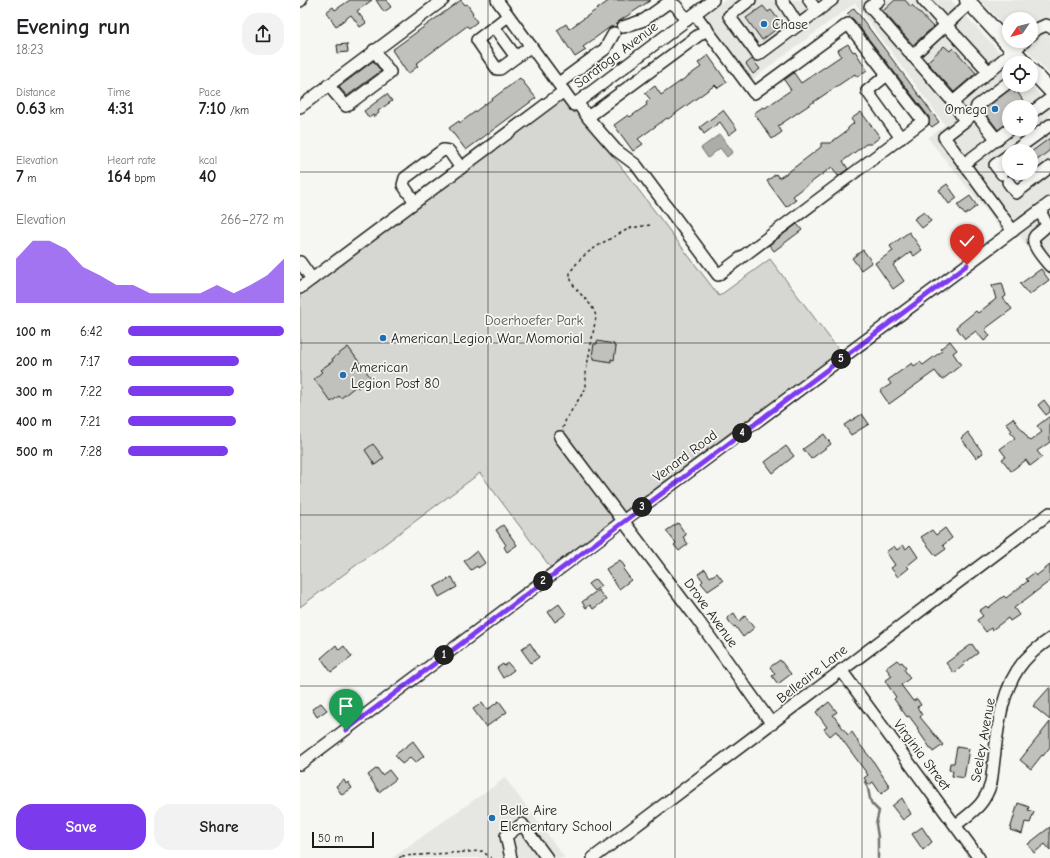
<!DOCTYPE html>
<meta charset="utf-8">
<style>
:root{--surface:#fff;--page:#f2f2f2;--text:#202124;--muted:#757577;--accent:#7c3aed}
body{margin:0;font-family:"Comic Neue",sans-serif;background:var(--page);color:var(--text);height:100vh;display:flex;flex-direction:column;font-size:15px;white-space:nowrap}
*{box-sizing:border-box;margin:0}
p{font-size:13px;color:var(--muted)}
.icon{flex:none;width:22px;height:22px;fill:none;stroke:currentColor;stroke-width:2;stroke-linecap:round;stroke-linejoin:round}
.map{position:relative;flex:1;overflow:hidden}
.details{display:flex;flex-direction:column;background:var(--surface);width:300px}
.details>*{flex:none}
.needle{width:26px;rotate:235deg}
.tools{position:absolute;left:702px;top:12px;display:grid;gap:8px}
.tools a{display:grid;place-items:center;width:36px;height:36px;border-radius:50%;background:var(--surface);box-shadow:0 2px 6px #0003;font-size:20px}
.scale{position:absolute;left:12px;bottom:10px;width:62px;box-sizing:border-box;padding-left:4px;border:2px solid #1c1c1c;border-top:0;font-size:11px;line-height:14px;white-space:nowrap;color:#1c1c1c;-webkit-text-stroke:3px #f6f6f2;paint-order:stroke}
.pin{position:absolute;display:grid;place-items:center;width:34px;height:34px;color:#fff;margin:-41px -17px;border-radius:50% 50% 50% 0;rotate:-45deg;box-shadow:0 0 4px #0007}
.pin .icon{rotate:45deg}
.km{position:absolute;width:20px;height:20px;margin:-10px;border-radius:50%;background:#222;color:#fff;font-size:11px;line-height:20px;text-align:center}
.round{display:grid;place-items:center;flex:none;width:42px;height:42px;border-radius:16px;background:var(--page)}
.headline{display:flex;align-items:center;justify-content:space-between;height:68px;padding:0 16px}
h1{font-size:22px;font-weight:700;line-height:30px}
.stats{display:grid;grid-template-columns:repeat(3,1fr);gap:6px;height:68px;padding:4px 16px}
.stats div{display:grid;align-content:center}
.stats b{font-size:17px;font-weight:700}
.stats small{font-size:11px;font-weight:400}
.stats p{font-size:11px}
.chart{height:112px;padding:8px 16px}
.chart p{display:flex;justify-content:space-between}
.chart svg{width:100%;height:72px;margin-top:4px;fill:var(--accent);opacity:.7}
.button{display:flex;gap:8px;margin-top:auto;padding:8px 16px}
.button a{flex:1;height:46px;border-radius:16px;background:var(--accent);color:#fff;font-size:16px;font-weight:700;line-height:46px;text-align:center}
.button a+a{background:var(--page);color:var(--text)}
ul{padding:0 16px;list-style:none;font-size:13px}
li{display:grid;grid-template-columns:64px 48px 1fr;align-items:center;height:30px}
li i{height:10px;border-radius:5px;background:var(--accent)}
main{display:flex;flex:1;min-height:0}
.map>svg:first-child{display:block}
.built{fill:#e6e6e2;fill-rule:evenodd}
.green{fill:#d6d6d2;stroke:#797977}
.water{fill:#acaca9;stroke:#727271}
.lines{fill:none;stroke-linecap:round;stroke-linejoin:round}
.stream{stroke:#727271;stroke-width:2.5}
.building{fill:#c0c0bd;stroke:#1c1c1c}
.minor-casing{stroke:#1c1c1c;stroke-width:14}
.major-casing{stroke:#1c1c1c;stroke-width:17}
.path{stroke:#1c1c1c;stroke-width:1.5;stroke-dasharray:3 3;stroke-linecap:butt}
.minor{stroke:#f6f6f2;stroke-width:11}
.major{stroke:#f6f6f2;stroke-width:14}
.route-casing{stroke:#fff;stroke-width:8}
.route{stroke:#7c3aed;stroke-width:5}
.grid{fill:none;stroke:#1c1c1c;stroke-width:1;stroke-opacity:0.55}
.poi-dot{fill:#1f6fb2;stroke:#f6f6f2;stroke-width:1.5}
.labels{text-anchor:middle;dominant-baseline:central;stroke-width:3.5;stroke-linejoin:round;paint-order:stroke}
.poi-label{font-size:14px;fill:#1c1c1c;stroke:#f6f6f2;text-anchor:start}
.street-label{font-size:14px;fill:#1c1c1c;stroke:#f6f6f2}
.park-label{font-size:14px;fill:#545453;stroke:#f6f6f2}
</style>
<main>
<section class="details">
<div class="headline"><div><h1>Evening run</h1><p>18:23</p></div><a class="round"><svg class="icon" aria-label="share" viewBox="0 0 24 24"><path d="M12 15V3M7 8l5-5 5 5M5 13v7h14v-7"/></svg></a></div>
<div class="stats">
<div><p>Distance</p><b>0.63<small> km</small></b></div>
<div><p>Time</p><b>4:31</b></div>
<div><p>Pace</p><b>7:10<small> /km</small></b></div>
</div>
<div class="stats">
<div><p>Elevation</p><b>7<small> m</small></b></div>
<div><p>Heart rate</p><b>164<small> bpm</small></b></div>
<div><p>kcal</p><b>40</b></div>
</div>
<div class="chart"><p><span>Elevation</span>266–272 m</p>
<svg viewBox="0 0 160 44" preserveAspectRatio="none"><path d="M0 44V17L10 6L20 6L30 11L40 22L50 27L60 33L70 33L80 38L90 38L100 38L110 38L120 33L130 38L140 33L150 27L160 17V44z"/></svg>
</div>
<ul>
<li><b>100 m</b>6:42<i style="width:100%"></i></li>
<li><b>200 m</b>7:17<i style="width:71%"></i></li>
<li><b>300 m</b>7:22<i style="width:68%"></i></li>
<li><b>400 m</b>7:21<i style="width:69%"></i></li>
<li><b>500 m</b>7:28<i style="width:64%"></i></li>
</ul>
<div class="button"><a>Save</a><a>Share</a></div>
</section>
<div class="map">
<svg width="750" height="858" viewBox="0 0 750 858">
<rect width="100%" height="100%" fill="#f6f6f2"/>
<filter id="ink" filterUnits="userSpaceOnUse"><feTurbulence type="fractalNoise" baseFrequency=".025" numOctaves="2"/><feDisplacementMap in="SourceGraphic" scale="8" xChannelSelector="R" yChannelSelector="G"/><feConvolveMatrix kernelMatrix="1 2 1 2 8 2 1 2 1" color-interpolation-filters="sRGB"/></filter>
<g filter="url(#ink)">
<!-- built -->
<g class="built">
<path d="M425 0H651L710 63H709V85H731L750 106V278L719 235 703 232 628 138 645 125 555 3 450 81 403 15ZM709 107H731V129H709ZM709 151H731V173H709Z"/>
<polygon points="680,0 750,0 750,75 719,41 731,41 731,19 709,19 709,31"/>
<polygon points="205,778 265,858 92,858"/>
</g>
<!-- green -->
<polygon class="green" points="261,99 274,113 278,110 419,296 470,259 541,353 335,507 325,513 251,568 180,473 0,607 0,294 257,100"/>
<!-- water -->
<polygon class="water" points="420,134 433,152 427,157 420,148 408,158 401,148"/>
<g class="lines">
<!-- stream -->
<path class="stream" d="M565 782C570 788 568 797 572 804 574 806 577 809 579 811L576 824 578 837V858"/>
</g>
<!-- building -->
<g class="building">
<polygon points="50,0 72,0 57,11 66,23 60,27 51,15 36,26 26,12 33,7 35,10"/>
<polygon points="76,0 86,0 91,7 84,12"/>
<polygon points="161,0 165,5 167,4 173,13 172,14 177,22 169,28 167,26 116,64 118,66 108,74 92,50"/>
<polygon points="310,0 351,0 318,22 316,27 310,27 283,47 286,50 275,57 257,30 266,24 269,29"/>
<polygon points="595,0 605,0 611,7 612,5 633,27 613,45 583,11"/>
<polygon points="463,6 468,12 471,10 478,19 475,21 479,27 462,40 446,18"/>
<polygon points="554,8 639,122 632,127 629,124 629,117 554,20 547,14"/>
<polygon points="47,44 48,52 38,53 37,45"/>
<polygon points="548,44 553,52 555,51 567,70 557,77 555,74 478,126 482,132 472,139 454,113 463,107 465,108 491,90 484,80 494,73 501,83 541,56 538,50"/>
<polygon points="644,46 650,51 653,48 676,73 654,92 627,62"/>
<polygon points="408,55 427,82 418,88 415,85 368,119 367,118 338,139 343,144 333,151 314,125 328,115 330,117 347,105 346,103 350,99 345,93 355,86 361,95 401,67 398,63"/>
<polygon points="452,59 460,69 453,74 446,64"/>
<polygon points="73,61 81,71 47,96 39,87"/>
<polygon points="220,78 236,98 166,150 149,128 159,121 160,123"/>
<polygon points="712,88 715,93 717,91 725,104 721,107 709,107 709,122 698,130 683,110"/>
<polygon points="87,94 92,101 78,111 79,113 74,117 73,115 69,118 64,111"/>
<polygon points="423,110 437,129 429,135 420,122 404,134 400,127"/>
<polygon points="561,112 580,137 571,144 566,144 543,161 548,169 538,176 532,167 493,196 496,200 486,207 467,181 476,174 479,178 487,173 521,147 521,143 530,143 548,130 548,128 554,123 551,119"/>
<polygon points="750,138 750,150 731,165 731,152"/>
<polygon points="647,184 657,198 649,204 639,190"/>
<polygon points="670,196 677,206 665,215 657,205"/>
<polygon points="624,212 631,221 622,228 614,219"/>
<polygon points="497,224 502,230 474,251 469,245"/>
<polygon points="609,232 622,250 614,256 611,252 593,265 604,281 593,289 575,263 593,251 590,246"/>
<polygon points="563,250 572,262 561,270 552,258"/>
<polygon points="741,269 749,280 729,295 720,284"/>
<polygon points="702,283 706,296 703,298 712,309 685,329 690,336 684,341 676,331 665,339 656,327 676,311 678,313 696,299 692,285"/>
<polygon points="297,341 314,344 314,346 316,347 314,360 311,359 311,362 294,359 294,357 292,356 294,344 297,344"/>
<polygon points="650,341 657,350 653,353 661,365 642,380 635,371 589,404 580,391 591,384 588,380 612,363 614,366 620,362 623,365 642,351 640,349"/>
<polygon points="48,347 71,378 58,388 56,386 41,398 39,396 31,402 14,379 22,372 20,370 33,361 32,359"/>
<polygon points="744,400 750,408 750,412 746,415 738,405"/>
<polygon points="562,414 569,424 551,435 544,425"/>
<polygon points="750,416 750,442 737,451 742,457 730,466 726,460 711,471 702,459 706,457 700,449 715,438 710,432 712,431 706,423 713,418 730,441 742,432 737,426"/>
<polygon points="668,432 683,453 676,458 661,438"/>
<polygon points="524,434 531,444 511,459 503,449"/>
<polygon points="73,444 84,458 75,465 65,450"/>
<polygon points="486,446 494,456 473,473 465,462"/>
<polygon points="378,523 386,535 383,537 388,544 379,551 374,545 376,543 366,531"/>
<polygon points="203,525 217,545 207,552 204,547 206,545 196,530"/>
<polygon points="645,528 652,538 643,545 646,549 636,556 621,537 632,530 636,535"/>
<polygon points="603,545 606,549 610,545 618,557 607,566 609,568 598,577 591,568 595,565 586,552 594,546 597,550"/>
<polygon points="177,551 185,563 178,568 177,566 171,570 164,561"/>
<polygon points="320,560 325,567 323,569 331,580 319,589 306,569"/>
<polygon points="750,565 750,581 714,608 719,615 710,621 708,618 692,630 691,628 686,632 677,620 683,616 679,611 686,606 688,608 704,596 706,598 728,581 726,579 734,573 736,576"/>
<polygon points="405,569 410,577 417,573 423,581 408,591 401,583 403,581 398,574"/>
<polygon points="152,577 157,587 139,597 134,587"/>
<polygon points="295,579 301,586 294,591 288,584"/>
<polygon points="298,590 306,600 293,609 290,605 286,608 282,602"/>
<polygon points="259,604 266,614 255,622 248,612"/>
<polygon points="434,613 439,621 445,616 454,628 443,637 435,626 433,627 427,618"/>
<polygon points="230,643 239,657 231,663 221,649"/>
<polygon points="672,644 678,653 663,664 664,665 654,673 646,663"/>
<polygon points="36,645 39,650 44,646 52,657 31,672 21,658"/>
<polygon points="480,660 491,674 478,684 472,676 475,674 470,667"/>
<polygon points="597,660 600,663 602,662 606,667 604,669 610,678 601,685 613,701 617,699 621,705 617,707 622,715 620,717 643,745 633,752 617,729 618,728 609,716 607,717 594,699 596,697 585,681 592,676 586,668"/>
<polygon points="208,663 214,670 203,678 197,668 203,664 204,666"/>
<polygon points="750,687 750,720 733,706"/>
<polygon points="199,701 207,712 186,727 173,709 182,703 187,710"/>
<polygon points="529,702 537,712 533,715 548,735 552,732 558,741 557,741 573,761 590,787 581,794 573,782 569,785 564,778 568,775 536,731 530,736 524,729 527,727 516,712"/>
<polygon points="21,703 27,710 17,717 12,709"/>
<polygon points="750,722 750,747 743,756 742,755 731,769 720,760"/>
<polygon points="113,741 124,756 115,763 110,758 102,764 95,755"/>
<polygon points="657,747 669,749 664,778 652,776 653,771 649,770 650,763 654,763"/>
<polygon points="77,768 82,775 89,770 96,779 79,792 68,775"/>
<polygon points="44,780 46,784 48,782 52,788 42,795 36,786"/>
<polygon points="602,798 611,814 603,820 592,806"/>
<polygon points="718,803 729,807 728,810 734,812 730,823 725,822 722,834 710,830"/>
<polygon points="622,827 632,842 623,850 612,834"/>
<polygon points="750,827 750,850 745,844 734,853 728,844"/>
</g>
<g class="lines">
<!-- minor casing -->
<g class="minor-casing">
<g id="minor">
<polyline points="197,0 274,105 413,0"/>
<polyline points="450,0 429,16 458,55 532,0"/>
<polyline points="482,0 498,25"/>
<polyline points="509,0 517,11"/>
<polyline points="579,0 570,7 653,102 725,41"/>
<polyline points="623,0 689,72"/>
<polyline points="0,1 1,0"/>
<polyline points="208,16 177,40 197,69 200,69 231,46"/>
<polyline points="194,27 216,57"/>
<polyline points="323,27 344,20 369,2 376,6 387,20"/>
<polyline points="731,35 737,29 746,25 750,27"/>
<polyline points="612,56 670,3"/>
<polyline points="587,75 567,91 601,138"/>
<polyline points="259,83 305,49 314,33"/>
<polyline points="28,85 46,106 89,74 90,72 74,50"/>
<polyline points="277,102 289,119 316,150 336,165 418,275 623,121 548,24 454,93 395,14"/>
<polyline points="653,102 665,121"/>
<polyline points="0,107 143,0"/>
<polyline points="675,112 677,106 709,82"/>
<polyline points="731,113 750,99"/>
<polyline points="288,117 407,29"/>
<polyline points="697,140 675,112 665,121 644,137 713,231"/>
<polyline points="714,151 750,125"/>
<polyline points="664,164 710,129"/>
<polyline points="702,174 695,165 709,155"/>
<polyline points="708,182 716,193 750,167"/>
<polyline points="115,202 103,185 105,178 143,150 149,151 161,168"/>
<path d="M740 211 747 225C744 229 739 232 735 236 729 243 745 260 750 266"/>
<polyline points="0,262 12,279"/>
<polyline points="0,288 264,91"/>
<polyline points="260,437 397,619 472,724"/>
<polyline points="541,670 679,858"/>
<polyline points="0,764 323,521 750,203"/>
<path d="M656 825C673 811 684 806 691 783 697 743 697 693 724 661 732 652 741 645 750 639"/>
<polyline points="211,858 206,836 222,824 247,858"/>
<polyline points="293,858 750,513"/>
</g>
</g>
<!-- major casing -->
<g class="major-casing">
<g id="major">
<polyline points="667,0 725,63"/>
<polyline points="731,70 750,90"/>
</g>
</g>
<!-- path -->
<g class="path">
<path d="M263 428 266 419 286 388V371L296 317C293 299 269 291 270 272L281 258 290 251 304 242 330 228 350 225"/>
<polyline points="102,856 182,851 191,858"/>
<polyline points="99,858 102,856 102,858"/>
</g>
<!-- minor -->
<use href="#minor" class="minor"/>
<!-- major -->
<use href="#major" class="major"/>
</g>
</g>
<g class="lines" filter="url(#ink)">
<!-- route casing -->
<g class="route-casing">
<polyline id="route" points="46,730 667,265"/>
</g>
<!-- route -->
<use href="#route" class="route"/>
</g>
<!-- grid -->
<path class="grid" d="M188 0V858M375 0V858M562 0V858M0 172H709M731 172H750M0 343H750M0 515H750M0 686H750"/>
<!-- markers -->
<g class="poi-dot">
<circle cx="464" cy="24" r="4"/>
<circle cx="695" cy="109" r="4"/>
<circle cx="83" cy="338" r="4"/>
<circle cx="43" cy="375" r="4"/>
<circle cx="192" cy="818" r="4"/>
</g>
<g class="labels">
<!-- poi labels -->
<g class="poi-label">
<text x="472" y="24">Chase</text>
<text x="687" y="109" text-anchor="end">Omega</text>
<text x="91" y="338">American Legion War Momorial</text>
<text x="51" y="367">American<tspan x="51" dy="16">Legion Post 80</tspan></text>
<text x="200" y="810">Belle Aire<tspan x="200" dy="16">Elementary School</tspan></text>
</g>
<!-- street labels -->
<g class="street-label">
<text transform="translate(316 55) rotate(-37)">Saratoga Avenue</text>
<text transform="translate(385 456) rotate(-37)">Venard Road</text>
<text transform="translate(411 613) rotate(54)">Drove Avenue</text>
<text transform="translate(512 674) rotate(-38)">Belleaire Lane</text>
<text transform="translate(683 740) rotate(-80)">Seeley Avenue</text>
<text transform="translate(622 755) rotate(53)">Virginia Street</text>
</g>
<!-- park labels -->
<g class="park-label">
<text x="234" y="320">Doerhoefer Park</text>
</g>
</g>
</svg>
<div class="tools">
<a><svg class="needle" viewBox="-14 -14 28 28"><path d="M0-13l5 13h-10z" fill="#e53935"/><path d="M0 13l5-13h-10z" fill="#757577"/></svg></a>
<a><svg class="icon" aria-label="locate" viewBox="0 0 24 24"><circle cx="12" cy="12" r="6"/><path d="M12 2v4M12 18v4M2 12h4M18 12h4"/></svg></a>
<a>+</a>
<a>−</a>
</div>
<div class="scale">50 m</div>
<div class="pin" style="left:46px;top:730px;background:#1e9e55"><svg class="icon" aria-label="arrive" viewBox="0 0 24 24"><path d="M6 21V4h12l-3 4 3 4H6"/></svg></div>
<div class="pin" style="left:667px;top:265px;background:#d93025"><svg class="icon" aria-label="check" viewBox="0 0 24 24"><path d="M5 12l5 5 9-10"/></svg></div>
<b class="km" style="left:144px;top:655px">1</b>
<b class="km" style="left:243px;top:581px">2</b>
<b class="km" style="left:342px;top:507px">3</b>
<b class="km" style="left:442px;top:433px">4</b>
<b class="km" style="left:541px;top:359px">5</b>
</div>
</main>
